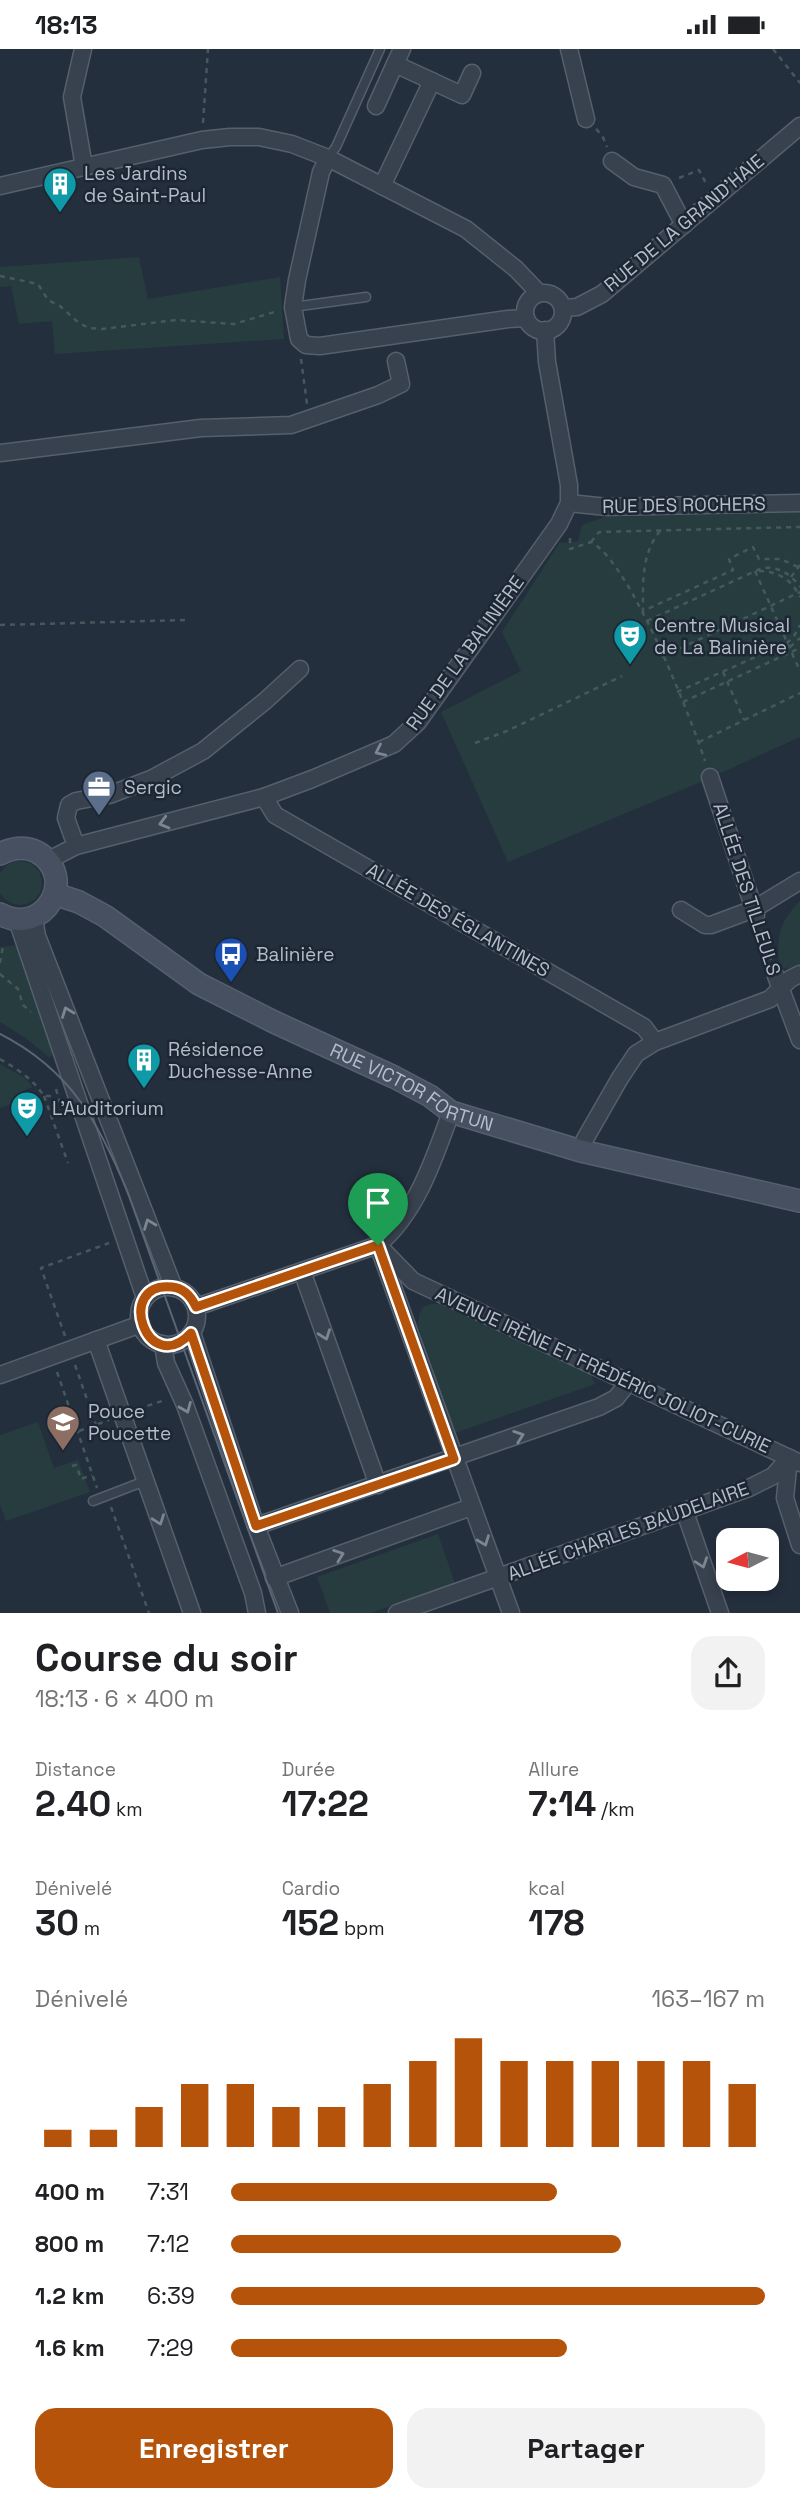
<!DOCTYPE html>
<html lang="fr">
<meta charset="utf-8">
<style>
:root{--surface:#fff;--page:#f2f2f2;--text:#202124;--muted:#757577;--accent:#b45309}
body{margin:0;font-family:"Space Grotesk",sans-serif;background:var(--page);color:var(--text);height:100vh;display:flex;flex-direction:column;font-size:26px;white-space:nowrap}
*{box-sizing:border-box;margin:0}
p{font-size:23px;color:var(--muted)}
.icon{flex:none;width:38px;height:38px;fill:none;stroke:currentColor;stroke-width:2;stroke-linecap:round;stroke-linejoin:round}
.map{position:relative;height:1564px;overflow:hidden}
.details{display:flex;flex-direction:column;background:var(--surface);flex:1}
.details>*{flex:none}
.needle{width:46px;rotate:264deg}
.controls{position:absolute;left:716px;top:1479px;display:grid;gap:14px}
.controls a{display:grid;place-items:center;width:63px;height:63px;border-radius:14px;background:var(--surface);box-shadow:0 4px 10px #0003;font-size:35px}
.pin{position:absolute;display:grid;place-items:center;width:60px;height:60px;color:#fff;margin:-72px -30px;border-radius:50% 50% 50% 0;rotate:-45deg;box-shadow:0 0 7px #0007}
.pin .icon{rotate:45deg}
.round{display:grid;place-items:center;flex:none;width:74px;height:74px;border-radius:21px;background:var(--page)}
.head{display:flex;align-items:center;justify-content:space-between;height:119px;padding:0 35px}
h1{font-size:38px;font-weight:600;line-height:52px}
.metrics{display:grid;grid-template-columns:repeat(3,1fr);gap:10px;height:119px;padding:7px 35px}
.metrics div{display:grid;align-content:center}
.metrics b{font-size:35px;font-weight:600}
.metrics small{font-size:19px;font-weight:400}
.metrics p{font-size:19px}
.chart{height:196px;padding:14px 35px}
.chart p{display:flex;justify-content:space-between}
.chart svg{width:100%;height:126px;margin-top:7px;stroke:var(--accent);stroke-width:6}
.primary-button{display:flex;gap:14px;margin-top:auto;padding:14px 35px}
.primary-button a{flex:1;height:80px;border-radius:21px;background:var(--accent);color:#fff;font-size:28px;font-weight:600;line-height:80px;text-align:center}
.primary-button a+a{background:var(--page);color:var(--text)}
ul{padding:0 35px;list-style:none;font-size:23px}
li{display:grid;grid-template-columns:112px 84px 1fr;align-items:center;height:52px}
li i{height:18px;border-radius:9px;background:var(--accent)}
.status{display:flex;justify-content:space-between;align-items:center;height:49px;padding:0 35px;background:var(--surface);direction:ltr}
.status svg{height:19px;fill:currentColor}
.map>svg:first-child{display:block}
.green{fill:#263c3f}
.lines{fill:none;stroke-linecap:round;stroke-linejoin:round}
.lane-casing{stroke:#565f6c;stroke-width:11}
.street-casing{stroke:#565f6c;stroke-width:19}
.secondary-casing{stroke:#565f6c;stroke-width:24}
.path{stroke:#44595c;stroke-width:2.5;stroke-dasharray:5 5;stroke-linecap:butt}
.lane{stroke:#38414e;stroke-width:8}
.street{stroke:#38414e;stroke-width:16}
.secondary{stroke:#465061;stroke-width:21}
.tram{stroke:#5a6575;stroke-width:2}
.oneway{stroke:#7c8592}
.route-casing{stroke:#fff;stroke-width:14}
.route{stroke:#b45309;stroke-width:9}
.labels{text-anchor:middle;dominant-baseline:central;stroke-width:5;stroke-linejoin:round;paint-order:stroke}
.poi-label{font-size:19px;fill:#b4bcc9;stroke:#1d2633;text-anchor:start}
.street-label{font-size:19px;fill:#b4bcc9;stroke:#1d2633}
</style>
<div class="status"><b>18:13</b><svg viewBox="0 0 49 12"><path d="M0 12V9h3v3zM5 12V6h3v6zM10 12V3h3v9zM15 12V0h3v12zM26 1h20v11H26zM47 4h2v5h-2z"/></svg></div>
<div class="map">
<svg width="800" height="1564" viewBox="0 0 800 1564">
<rect width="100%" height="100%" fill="#242f3e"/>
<!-- green -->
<g class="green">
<polygon points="139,208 148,250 280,228 284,290 55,305 52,272 19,275 11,237 0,238 0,218"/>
<polygon points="800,463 800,688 701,733 508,813 441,663 521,622 502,583 560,493 565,494 578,492 582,476 605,468"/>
<circle cx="20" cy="834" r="22"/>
<path d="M800 852V916L791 920 780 919C775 890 779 873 800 852Z"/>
<polygon points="21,896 55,999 50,1009 27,990 0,973 0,898"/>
<polygon points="0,1015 25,1029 33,1038 23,1042 26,1050 0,1059"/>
<polygon points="431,1255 439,1255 591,1326 595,1335 455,1384 418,1276 419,1266 423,1258"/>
<polygon points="38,1373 54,1419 78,1411 90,1443 6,1472 0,1455 0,1386"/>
<polygon points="438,1485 455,1534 371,1564 330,1564 317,1528"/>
</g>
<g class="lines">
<!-- lane casing -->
<g class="lane-casing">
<g id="lane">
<polyline points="328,109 336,98 380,0"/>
<polyline points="293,258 366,248"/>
<polyline points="93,1452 145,1432"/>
</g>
</g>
<!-- street casing -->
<g class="street-casing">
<g id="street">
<polyline points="83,0 72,48 84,118"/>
<polyline points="402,0 395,15 462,46 472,24"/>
<polyline points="569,0 586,70"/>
<polyline points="376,57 395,15"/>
<polyline points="328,109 321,123 297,231 293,258 299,290 306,296 320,297 508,270 526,269"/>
<polyline points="612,112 634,128 663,136 684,176"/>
<polyline points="0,137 202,91 230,88 259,88 292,95 328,109 466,180 516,220 539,244"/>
<polyline points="382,137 432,32"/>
<circle cx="544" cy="263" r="19"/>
<polyline points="563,259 577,258 602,245 800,77"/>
<polyline points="0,404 201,379 291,376 378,346 401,335 396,312"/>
<polyline points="569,454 607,458 800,454"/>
<polyline points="710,728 756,866"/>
<polyline points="264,748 275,766 644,978 655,993"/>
<polyline points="76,797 66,769 69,756 76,752 109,746 151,730 203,702 265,652 300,620"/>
<polyline points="47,812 76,797 264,748 312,730 394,695 418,673 559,475 569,454 569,436 547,313 545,281"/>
<polyline points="681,861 705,876 711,876 754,860 800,832"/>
<polyline points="34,869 37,887 174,1239"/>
<polyline points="17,871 145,1249"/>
<polyline points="776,927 800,991"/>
<polyline points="581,1102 585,1090 620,1029 636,1005 655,993 770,950 790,930 800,925"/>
<polyline points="378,1196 413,1232 800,1414"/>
<polyline points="380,1202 511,1564"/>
<polyline points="302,1222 378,1436"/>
<circle cx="168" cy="1267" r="29"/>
<path d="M196 1258 378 1196C417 1163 434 1110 451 1063"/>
<polyline points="192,1284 256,1477 290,1564"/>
<polyline points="96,1291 192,1564"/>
<polyline points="163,1295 166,1314 185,1356 253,1544 257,1564"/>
<polyline points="0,1326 141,1275"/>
<polyline points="789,1409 785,1449 800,1496"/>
<polyline points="685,1463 720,1564"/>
<polyline points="256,1477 599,1358 616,1349 628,1334"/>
<polyline points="274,1529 471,1458"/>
<polyline points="397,1564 749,1439 773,1427 789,1409"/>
</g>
</g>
<!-- secondary casing -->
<g class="secondary-casing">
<g id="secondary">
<path d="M0 805C12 799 25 797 37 803 79 827 45 889 0 865"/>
<path id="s1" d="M55 845 79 853 105 867 199 935 274 973 394 1028 430 1047 451 1063 581 1102 800 1152"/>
</g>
</g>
<!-- path -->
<g class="path">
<polyline points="773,0 800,34"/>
<polyline points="203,74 208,0"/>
<polyline points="596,80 602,86 607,98"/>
<polyline points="679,129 699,121 707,136"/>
<polyline points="0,227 38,235 48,251 60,257 79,274 89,279 102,280 176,271 234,275 278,262"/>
<polyline points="301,310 307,355"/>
<path d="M660 482C641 505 643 535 643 562L733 521 729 510 753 498 759 510H781L800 519"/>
<path d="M570 489V500L591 493C630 513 690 666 705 712"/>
<polyline points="591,493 599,483 800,478"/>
<polyline points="755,522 800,622"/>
<path d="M759 522C778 522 792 531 800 548"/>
<polyline points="791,528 800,516"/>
<path d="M647 572 762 519C778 517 791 525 800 538"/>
<polyline points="0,576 187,571"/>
<polyline points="790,598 800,589"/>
<polyline points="662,608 800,543"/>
<polyline points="723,623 744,671"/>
<polyline points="677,643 787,594 794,587 800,576"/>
<polyline points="683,653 800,599"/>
<polyline points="699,693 800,644"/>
<polyline points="475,694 507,682 622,627"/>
<polyline points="761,881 771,911"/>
<polyline points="0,914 3,897"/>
<polyline points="0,925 18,940 23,956 31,963"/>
<path d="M0 1010C17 1020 33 1030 44 1047H56"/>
<polyline points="56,1040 60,1054"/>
<polyline points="44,1047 68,1114"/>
<polyline points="65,1287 41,1219 109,1194"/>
<polyline points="75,1316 96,1376"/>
<polyline points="57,1323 97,1439"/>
<polyline points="138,1360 165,1351"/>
<polyline points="79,1382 109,1371"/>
<polyline points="72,1417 76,1416 81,1430 92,1426"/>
<polyline points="111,1458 149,1564"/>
</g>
<!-- lane -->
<use href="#lane" class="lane"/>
<!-- street -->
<use href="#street" class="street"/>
<!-- secondary -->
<use href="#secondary" class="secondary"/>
<!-- tram -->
<path class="tram" d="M0 985C71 1021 99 1074 128 1144L278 1564"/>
</g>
<!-- one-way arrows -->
<defs><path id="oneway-chevron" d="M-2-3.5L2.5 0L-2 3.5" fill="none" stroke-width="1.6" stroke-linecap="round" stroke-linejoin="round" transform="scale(1.75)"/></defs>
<g class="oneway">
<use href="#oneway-chevron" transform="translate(380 702) rotate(155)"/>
<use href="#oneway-chevron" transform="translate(164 774) rotate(165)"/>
<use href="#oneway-chevron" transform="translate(67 963) rotate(-111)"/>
<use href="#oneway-chevron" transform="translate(149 1175) rotate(-111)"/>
<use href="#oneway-chevron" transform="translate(325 1286) rotate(70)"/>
<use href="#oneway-chevron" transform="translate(186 1359) rotate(68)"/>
<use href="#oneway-chevron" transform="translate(519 1387) rotate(-19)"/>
<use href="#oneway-chevron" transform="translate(159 1471) rotate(70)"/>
<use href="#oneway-chevron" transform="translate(484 1492) rotate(69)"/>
<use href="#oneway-chevron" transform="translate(339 1506) rotate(-20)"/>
<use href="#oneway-chevron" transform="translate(702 1514) rotate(71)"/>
</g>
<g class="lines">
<!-- route casing -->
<g class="route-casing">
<path id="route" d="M378 1196 454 1410 256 1477 191 1284C147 1331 114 1232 172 1238 183 1239 191 1247 196 1258Z"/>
</g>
<!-- route -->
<use href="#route" class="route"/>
</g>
<!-- icons -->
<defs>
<g id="building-pin" transform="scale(1.75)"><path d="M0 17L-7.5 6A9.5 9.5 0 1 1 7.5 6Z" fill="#0f9aa8" stroke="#1d2633"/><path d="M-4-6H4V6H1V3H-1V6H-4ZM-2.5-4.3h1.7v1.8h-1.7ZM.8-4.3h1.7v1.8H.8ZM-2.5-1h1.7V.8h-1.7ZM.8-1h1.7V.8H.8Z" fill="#fff"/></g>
<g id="theatre-pin" transform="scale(1.75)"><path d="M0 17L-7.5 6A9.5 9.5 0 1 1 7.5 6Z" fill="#0f9aa8" stroke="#1d2633"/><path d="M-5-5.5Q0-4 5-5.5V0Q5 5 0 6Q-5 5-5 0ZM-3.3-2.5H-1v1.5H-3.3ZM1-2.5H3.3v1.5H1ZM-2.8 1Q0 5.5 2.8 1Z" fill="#fff"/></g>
<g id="office-pin" transform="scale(1.75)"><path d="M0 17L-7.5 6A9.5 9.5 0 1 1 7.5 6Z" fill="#5c6f8a" stroke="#1d2633"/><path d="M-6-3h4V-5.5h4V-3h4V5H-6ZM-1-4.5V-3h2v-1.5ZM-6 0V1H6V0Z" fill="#fff"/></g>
<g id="bus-pin" transform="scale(1.75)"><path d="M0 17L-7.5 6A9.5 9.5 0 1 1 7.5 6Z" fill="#1a4fb4" stroke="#1d2633"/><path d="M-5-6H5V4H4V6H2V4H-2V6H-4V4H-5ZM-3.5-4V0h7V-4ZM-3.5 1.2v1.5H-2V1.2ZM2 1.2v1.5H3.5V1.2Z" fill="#fff"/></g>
<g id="school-pin" transform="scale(1.75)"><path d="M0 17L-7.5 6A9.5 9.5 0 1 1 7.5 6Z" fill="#8d6e63" stroke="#1d2633"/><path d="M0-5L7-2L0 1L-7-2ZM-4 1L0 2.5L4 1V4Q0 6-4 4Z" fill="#fff"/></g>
</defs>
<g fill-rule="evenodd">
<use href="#building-pin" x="60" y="135"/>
<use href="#theatre-pin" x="630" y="587"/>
<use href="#office-pin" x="99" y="738"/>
<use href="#bus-pin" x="231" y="905"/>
<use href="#building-pin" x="144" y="1011"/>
<use href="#theatre-pin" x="27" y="1059"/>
<use href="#school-pin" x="63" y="1373"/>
</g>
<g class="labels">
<!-- poi labels -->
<g class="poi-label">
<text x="84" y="124">Les Jardins<tspan x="84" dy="22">de Saint-Paul</tspan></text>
<text x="654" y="576">Centre Musical<tspan x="654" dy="22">de La Balinière</tspan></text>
<text x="124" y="738">Sergic</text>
<text x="256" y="905">Balinière</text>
<text x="168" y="1000">Résidence<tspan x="168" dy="22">Duchesse-Anne</tspan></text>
<text x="52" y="1059">L'Auditorium</text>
<text x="88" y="1362">Pouce<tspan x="88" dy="22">Poucette</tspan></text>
</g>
<!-- street labels -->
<g class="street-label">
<text transform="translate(684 174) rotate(-40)">RUE DE LA GRAND'HAIE</text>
<text transform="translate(684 456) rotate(-1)">RUE DES ROCHERS</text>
<text transform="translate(465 604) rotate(-54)">RUE DE LA BALINIÈRE</text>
<text transform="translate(747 840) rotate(72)">ALLÉE DES TILLEULS</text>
<text transform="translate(458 871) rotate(30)">ALLÉE DES ÉGLANTINES</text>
<text stroke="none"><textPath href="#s1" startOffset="408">RUE VICTOR FORTUN</textPath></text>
<text transform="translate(603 1321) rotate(25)">AVENUE IRÈNE ET FRÉDÉRIC JOLIOT-CURIE</text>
<text transform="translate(628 1482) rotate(-20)">ALLÉE CHARLES BAUDELAIRE</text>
</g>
</g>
</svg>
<div class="controls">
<a><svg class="needle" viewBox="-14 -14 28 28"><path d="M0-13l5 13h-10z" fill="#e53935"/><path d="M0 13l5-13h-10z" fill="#757577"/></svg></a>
</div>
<div class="pin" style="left:378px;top:1196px;background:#1e9e55"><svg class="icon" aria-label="arrive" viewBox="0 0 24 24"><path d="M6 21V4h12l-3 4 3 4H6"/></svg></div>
</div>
<section class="details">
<div class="head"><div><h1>Course du soir</h1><p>18:13 · 6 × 400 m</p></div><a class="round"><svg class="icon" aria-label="share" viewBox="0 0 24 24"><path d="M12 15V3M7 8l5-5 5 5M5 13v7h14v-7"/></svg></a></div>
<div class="metrics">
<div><p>Distance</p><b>2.40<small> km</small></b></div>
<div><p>Durée</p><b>17:22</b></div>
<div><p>Allure</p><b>7:14<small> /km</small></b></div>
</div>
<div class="metrics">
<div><p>Dénivelé</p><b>30<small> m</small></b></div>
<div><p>Cardio</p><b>152<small> bpm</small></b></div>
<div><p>kcal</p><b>178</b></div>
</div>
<div class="chart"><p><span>Dénivelé</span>163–167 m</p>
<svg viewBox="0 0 160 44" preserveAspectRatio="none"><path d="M5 44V38M15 44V38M25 44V30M35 44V22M45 44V22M55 44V30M65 44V30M75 44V22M85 44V14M95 44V6M105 44V14M115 44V14M125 44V14M135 44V14M145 44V14M155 44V22"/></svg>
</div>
<ul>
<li><b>400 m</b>7:31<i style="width:61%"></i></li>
<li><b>800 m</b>7:12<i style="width:73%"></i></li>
<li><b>1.2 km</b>6:39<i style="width:100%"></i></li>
<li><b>1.6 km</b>7:29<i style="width:63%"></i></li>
</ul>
<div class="primary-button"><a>Enregistrer</a><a>Partager</a></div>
</section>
